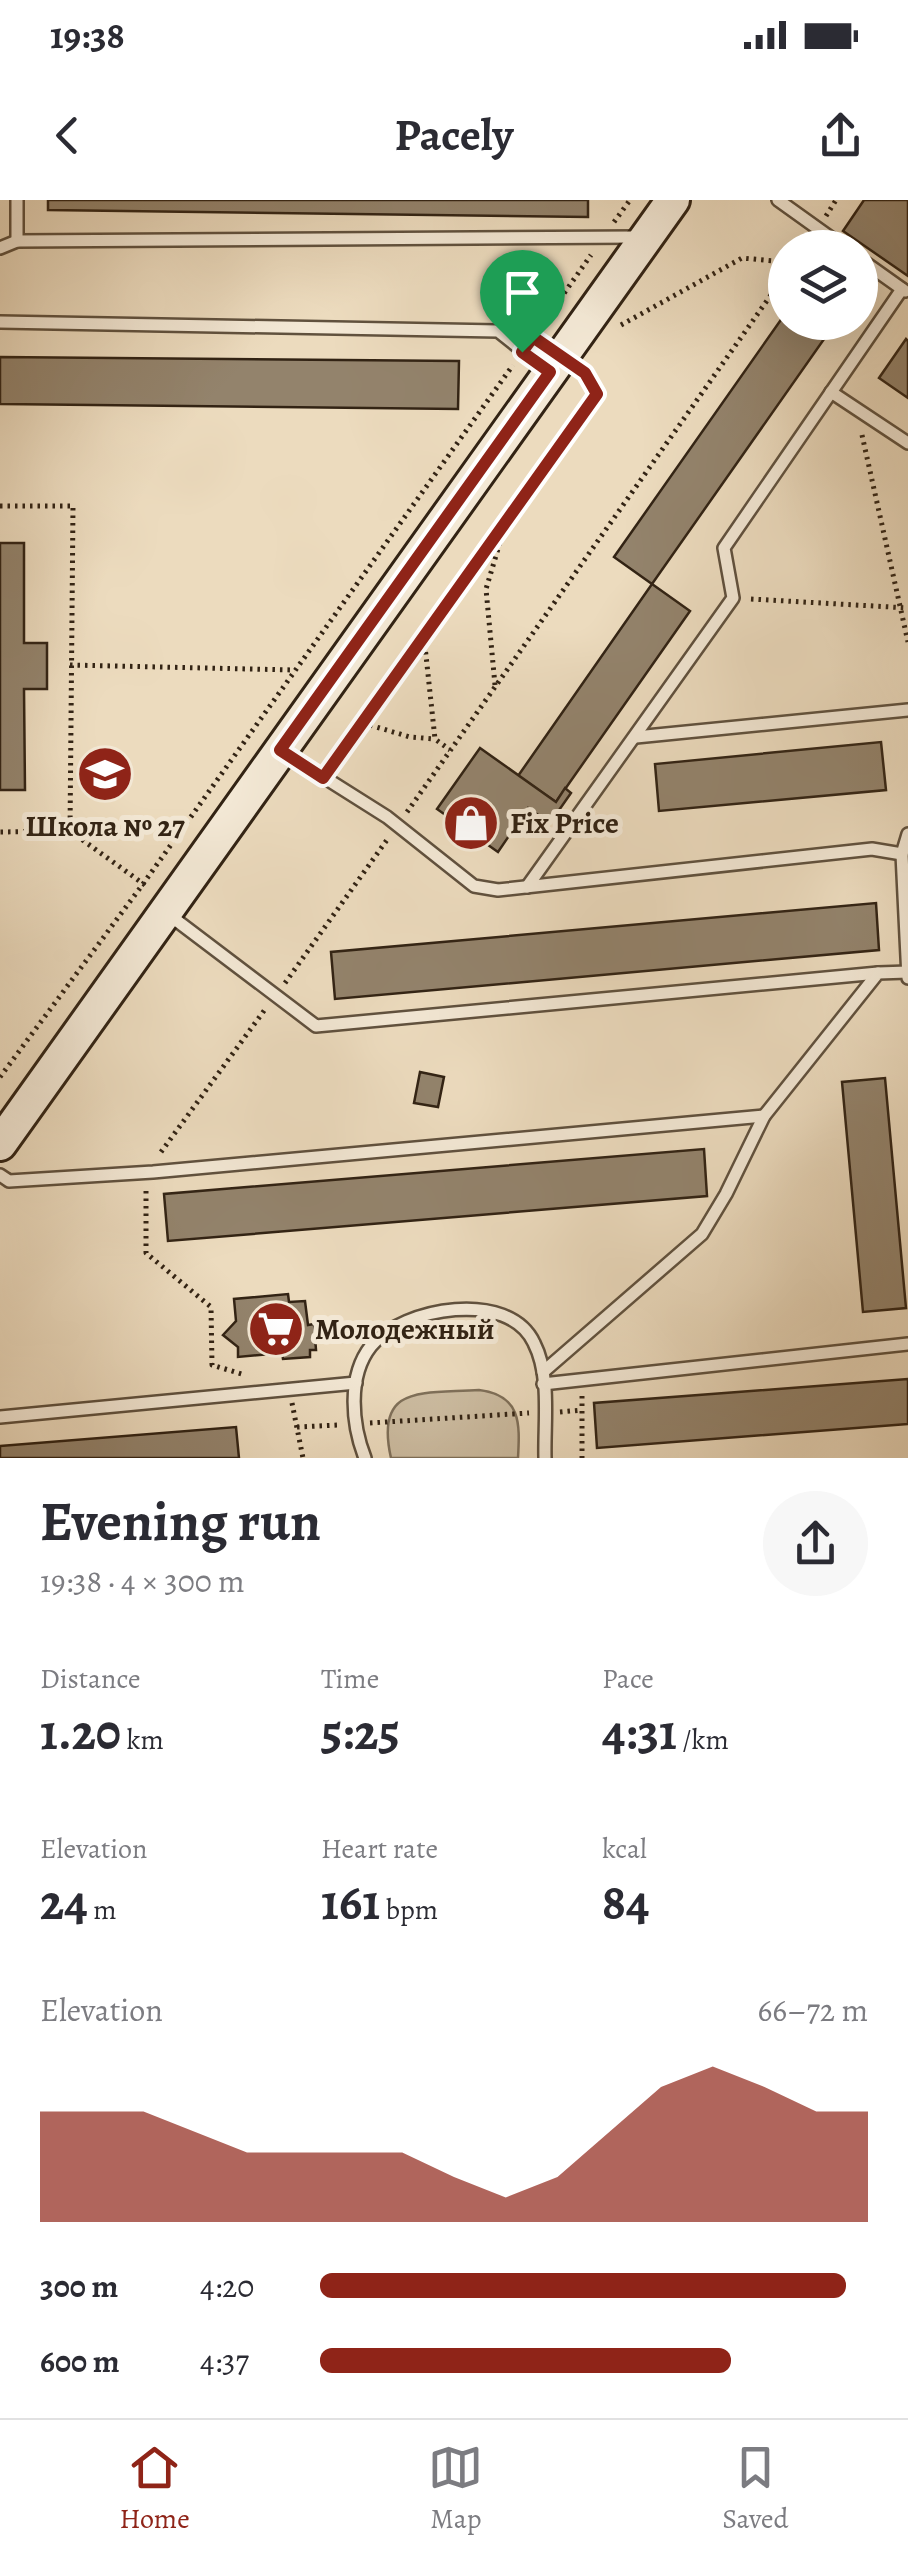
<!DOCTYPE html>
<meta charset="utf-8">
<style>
:root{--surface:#fff;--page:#f7f7f7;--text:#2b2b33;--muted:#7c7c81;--line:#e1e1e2;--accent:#8f2418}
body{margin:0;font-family:Alegreya,serif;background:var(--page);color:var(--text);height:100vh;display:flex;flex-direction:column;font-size:38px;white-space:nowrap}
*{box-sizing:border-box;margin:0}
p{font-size:32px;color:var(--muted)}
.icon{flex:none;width:55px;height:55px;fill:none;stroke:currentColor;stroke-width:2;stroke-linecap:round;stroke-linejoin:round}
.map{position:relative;height:1258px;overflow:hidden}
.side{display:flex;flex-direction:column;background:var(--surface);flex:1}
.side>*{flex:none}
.tools{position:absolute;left:768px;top:30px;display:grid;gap:20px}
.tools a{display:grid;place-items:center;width:110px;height:110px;border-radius:50%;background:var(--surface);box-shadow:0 10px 40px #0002;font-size:50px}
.pin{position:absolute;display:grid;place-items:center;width:85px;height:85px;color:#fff;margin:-102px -42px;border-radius:50% 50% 50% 0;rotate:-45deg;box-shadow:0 0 10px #0007}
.pin .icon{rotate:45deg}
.round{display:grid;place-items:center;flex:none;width:105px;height:105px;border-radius:52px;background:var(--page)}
.summary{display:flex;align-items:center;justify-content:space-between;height:170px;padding:0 40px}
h1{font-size:55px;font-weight:700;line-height:75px}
.stats{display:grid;grid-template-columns:repeat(3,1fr);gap:15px;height:170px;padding:10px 40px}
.stats div{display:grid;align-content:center}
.stats b{font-size:50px;font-weight:700}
.stats small{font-size:28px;font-weight:400}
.stats p{font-size:28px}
.chart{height:280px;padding:20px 40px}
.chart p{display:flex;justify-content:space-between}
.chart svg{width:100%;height:180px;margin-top:10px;fill:var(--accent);opacity:.7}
ul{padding:0 40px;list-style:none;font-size:32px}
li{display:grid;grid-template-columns:160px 120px 1fr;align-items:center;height:75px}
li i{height:25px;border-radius:12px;background:var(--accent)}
.status{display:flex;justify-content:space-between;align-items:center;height:70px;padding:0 50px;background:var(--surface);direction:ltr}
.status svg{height:28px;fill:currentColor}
header{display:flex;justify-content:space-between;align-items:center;height:130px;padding:0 40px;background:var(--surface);font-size:45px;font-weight:700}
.tabs{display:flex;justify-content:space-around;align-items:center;height:140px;border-top:2px solid var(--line);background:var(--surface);font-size:28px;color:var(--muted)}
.tabs a{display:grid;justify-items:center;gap:5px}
.tabs .current{color:var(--accent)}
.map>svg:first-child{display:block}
.green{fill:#ccbca1;stroke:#7f705a;stroke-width:2.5}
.building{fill:#93836c;stroke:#322314;stroke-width:2.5}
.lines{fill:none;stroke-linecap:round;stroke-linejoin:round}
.lane-casing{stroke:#60513e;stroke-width:16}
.secondary-casing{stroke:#322314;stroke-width:38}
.path{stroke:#322314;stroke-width:5;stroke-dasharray:2.5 5;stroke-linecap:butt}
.lane{stroke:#f3e8d5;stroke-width:11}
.secondary{stroke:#f3e8d5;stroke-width:32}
.route-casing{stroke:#fff;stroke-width:20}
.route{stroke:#8f2418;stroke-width:12}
.labels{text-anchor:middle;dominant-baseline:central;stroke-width:10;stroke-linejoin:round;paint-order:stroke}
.poi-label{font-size:30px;font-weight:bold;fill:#322314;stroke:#f3e8d5;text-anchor:start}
</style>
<div class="status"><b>19:38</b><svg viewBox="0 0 49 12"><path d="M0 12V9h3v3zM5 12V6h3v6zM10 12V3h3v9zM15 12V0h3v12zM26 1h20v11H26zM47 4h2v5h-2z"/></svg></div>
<header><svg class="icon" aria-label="back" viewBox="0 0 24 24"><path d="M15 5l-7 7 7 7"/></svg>Pacely<svg class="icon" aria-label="share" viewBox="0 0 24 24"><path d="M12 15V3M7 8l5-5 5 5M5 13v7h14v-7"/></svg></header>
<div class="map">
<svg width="908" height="1258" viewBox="0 0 908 1258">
<rect width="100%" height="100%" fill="#ecdbbe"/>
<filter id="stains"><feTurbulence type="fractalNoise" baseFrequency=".002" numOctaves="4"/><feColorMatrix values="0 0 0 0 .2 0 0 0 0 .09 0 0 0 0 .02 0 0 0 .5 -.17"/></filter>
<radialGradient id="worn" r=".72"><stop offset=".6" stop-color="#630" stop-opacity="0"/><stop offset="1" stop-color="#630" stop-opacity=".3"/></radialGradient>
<!-- green -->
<path class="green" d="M479 1190C521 1195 520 1223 518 1258H391C374 1183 424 1194 479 1190Z"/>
<!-- building -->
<g class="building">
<polygon points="48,0 588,0 588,17 48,10"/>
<polygon points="864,0 908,0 908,76 843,31"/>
<polygon points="785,114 785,122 836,122 652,384 614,357"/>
<polygon points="906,139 908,141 908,198 879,178"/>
<polygon points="0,157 459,161 458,209 0,204"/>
<polygon points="0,343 24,343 24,443 47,443 47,489 24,489 25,590 0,590"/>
<polygon points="652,384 690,411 556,602 518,576"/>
<polygon points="881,542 886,590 659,611 655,564"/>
<polygon points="480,548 556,602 565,588 571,593 550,623 528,608 498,652 437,609"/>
<polygon points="876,703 879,750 335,799 331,752"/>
<polygon points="420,872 444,877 438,907 414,903"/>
<polygon points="885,878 906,1108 863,1112 842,882"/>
<polygon points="704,949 707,996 168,1041 164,994"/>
<polygon points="288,1094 289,1102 305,1101 308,1125 314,1124 316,1150 310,1150 310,1157 283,1159 282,1153 238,1157 238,1147 223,1135 236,1121 234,1099"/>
<polygon points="908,1179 908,1224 597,1248 594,1203"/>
<polygon points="236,1227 239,1258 0,1258 0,1246"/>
</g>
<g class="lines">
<!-- lane casing -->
<g class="lane-casing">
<g id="lane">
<polyline points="17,0 17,41"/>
<polyline points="778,0 845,48"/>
<polyline points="0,48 17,41 637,37"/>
<polyline points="860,59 905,91"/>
<polyline points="0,122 498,131 547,170"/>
<polyline points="831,192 908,243"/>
<polyline points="636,537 908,510"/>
<polyline points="284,552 387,617 474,686 498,690 872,649 902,654"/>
<polyline points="527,687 733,398 724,348 902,89"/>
<polyline points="168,714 316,826 878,773"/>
<polyline points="908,778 902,654 908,634"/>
<polyline points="0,975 9,981 153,972 764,916"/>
<polyline points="543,1172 702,1034 726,994 764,916 878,773 908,772"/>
<polyline points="543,1184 908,1144"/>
<polyline points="0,1217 356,1183"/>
<path d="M365 1258C352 1225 347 1176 371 1146 403 1107 509 1089 534 1143 551 1176 544 1222 545 1258"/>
</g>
</g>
<!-- secondary casing -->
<g class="secondary-casing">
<polyline id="secondary" points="0,944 673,0"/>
</g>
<!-- path -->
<g class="path">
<polyline points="826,16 836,0"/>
<polyline points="614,22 630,0"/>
<polyline points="621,125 742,58 785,62"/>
<polyline points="534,136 591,55"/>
<polyline points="862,235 908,442"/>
<polyline points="0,306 73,306 70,631 0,632"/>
<polyline points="751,399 908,408"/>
<polyline points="424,437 435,539 450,550"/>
<polyline points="70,465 295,470"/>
<polyline points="495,485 486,389 504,329"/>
<polyline points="363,523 410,537 435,539"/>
<polyline points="334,564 597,194 585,173"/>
<polyline points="407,612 785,75"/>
<polyline points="70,631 145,685"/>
<polyline points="285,783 389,637"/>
<polyline points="0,877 143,684 513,165"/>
<polyline points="161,952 266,808"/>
<polyline points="146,991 146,1053 211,1107 212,1165 245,1175"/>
<polyline points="582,1196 582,1258"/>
<polyline points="292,1203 303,1258"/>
<polyline points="560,1212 582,1210"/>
<polyline points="370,1223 529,1213"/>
<polyline points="297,1227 339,1225"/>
</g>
<!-- lane -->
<use href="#lane" class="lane"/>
<!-- secondary -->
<use href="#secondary" class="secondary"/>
</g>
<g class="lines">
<!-- route casing -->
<g class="route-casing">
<polygon id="route" points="533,137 585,173 597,194 323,578 280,550 550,172 522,152"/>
</g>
<!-- route -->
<use href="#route" class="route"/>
</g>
<!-- icons -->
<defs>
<g id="school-disc" transform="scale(2.875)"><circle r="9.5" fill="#8f2418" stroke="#f3e8d5"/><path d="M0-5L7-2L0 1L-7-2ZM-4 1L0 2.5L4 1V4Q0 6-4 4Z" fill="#fff"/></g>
<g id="shop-disc" transform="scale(2.875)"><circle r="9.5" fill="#8f2418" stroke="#f3e8d5"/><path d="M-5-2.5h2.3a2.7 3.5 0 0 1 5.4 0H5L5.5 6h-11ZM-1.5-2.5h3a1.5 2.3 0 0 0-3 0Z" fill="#fff"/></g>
<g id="supermarket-disc" transform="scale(2.875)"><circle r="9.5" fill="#8f2418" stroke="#f3e8d5"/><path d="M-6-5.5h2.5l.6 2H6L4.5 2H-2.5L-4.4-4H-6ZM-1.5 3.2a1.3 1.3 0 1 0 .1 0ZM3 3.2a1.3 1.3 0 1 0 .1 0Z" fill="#fff"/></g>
</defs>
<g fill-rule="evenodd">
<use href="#school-disc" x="105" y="574"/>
<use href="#shop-disc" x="471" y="623"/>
<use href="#supermarket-disc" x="276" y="1129"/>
</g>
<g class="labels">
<!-- poi labels -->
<g class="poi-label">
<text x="510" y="623">Fix Price</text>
<text x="105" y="626" text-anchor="middle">Школа № 27</text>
<text x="315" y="1129">Молодежный</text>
</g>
</g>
<rect width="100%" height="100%" filter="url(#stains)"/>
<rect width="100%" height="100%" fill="url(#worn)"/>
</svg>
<div class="tools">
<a><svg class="icon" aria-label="layers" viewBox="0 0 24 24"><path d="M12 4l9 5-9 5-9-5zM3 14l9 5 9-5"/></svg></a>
</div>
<div class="pin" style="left:522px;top:152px;background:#1e9e55"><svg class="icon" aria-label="arrive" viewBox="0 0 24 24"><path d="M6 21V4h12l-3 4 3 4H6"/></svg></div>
</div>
<section class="side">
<div class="summary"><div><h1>Evening run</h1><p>19:38 · 4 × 300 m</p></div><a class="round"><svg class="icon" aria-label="share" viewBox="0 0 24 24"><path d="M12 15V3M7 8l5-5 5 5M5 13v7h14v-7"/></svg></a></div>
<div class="stats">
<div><p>Distance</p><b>1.20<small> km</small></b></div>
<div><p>Time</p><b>5:25</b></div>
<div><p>Pace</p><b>4:31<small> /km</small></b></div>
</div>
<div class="stats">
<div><p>Elevation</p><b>24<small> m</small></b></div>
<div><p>Heart rate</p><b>161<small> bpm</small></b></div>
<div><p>kcal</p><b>84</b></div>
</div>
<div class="chart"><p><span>Elevation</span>66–72 m</p>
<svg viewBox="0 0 160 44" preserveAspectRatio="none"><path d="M0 44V17L10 17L20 17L30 22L40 27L50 27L60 27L70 27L80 33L90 38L100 33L110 22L120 11L130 6L140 11L150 17L160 17V44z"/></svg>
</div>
<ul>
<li><b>300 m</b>4:20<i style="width:96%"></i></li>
<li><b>600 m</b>4:37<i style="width:75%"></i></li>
</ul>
</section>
<nav class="tabs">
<a class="current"><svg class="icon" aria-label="home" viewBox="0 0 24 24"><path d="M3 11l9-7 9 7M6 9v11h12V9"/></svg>Home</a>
<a><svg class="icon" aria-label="map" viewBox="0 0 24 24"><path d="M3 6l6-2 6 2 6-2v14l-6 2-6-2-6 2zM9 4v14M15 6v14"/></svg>Map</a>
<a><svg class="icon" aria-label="saved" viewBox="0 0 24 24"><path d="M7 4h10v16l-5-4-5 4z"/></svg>Saved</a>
</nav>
